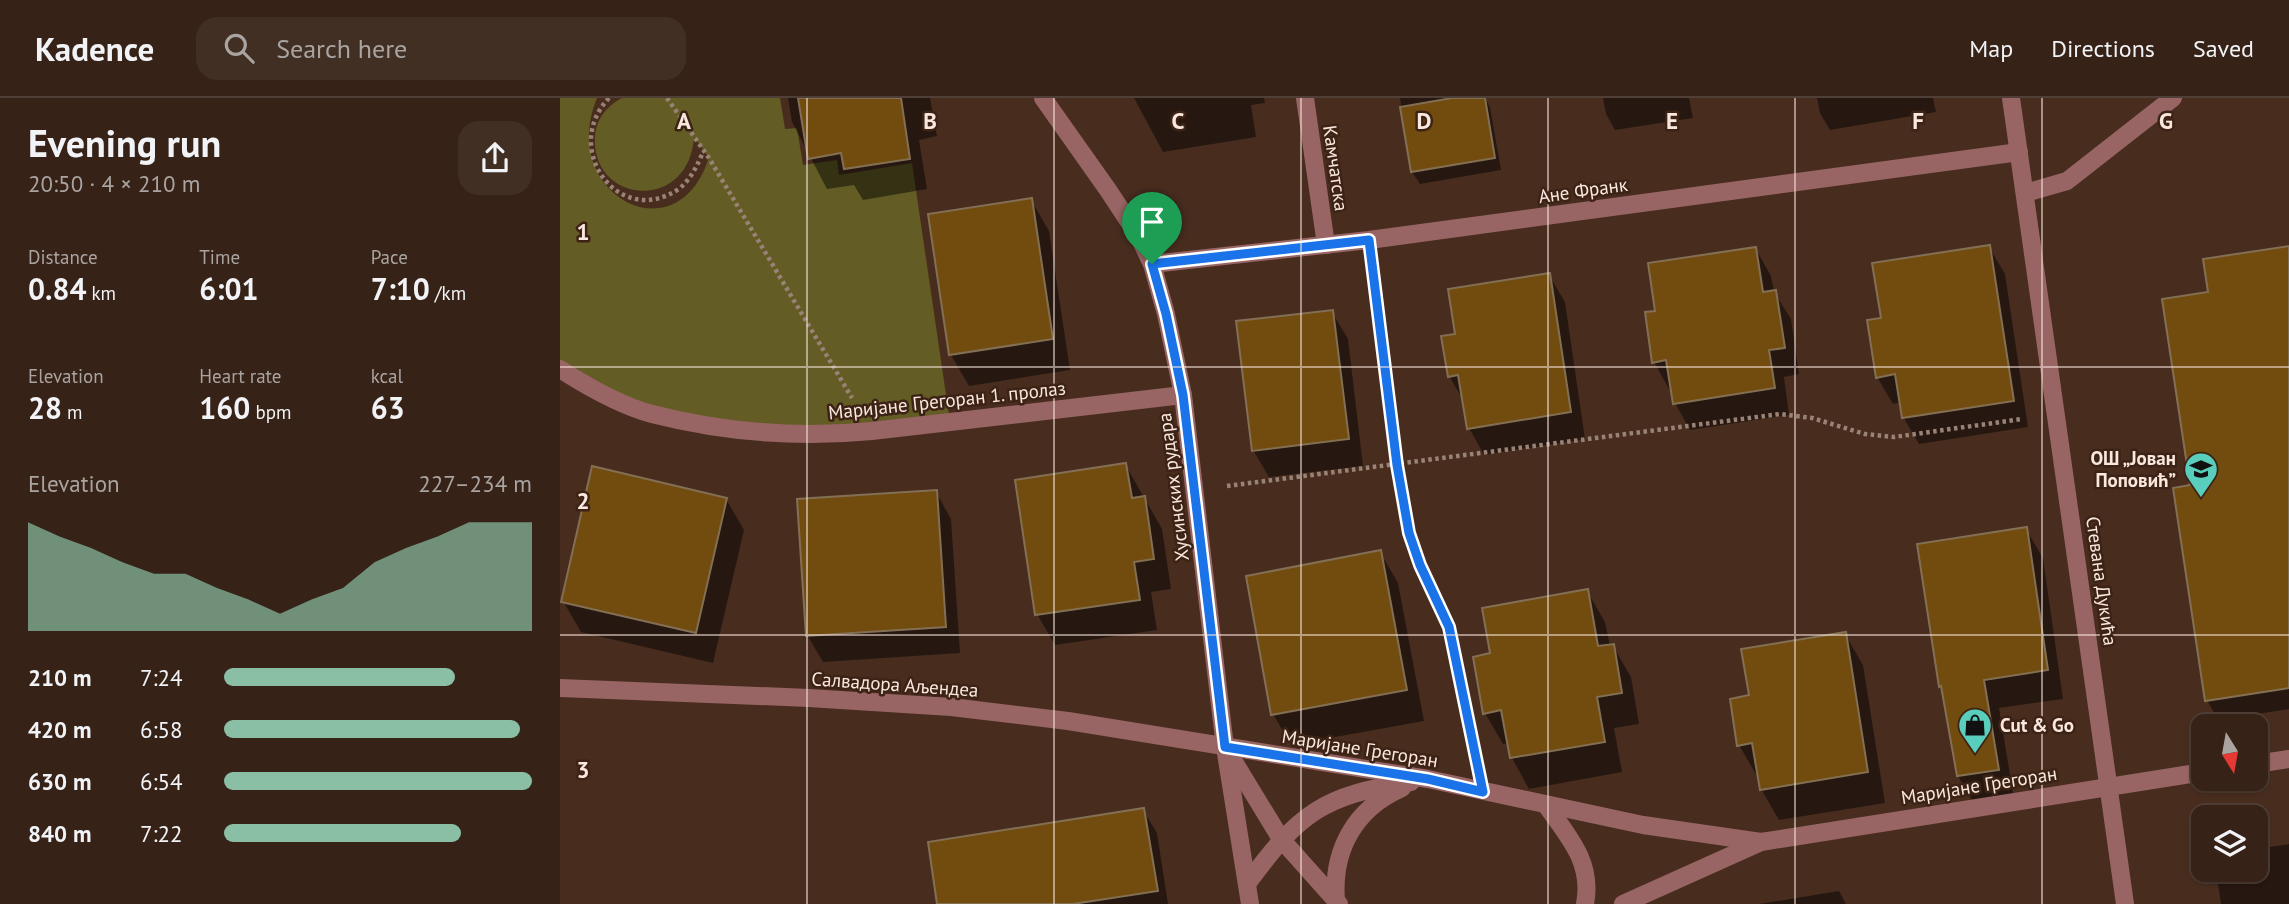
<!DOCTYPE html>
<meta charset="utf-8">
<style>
:root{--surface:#362217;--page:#412f24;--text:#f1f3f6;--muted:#aaa4a1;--line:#503f36;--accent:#8abfa5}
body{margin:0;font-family:"PT Sans",sans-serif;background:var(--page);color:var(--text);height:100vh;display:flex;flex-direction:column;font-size:26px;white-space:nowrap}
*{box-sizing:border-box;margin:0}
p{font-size:23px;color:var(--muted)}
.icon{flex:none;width:38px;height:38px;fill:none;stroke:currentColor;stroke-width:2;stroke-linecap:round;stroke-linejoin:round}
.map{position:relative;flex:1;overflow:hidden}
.drawer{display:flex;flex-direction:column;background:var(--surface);width:560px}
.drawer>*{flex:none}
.needle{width:46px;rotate:169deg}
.controls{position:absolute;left:1631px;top:616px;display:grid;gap:14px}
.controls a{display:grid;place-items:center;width:77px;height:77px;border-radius:14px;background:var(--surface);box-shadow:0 2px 5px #0004,0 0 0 2px var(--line);font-size:35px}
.pin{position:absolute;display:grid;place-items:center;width:60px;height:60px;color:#fff;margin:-72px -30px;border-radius:50% 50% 50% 0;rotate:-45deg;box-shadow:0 0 7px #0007}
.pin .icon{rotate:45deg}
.round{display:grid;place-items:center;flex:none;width:74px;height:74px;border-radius:21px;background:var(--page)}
.overview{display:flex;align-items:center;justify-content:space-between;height:119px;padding:0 28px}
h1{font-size:38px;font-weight:600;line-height:52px}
.figures{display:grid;grid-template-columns:repeat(3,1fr);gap:10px;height:119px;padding:7px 28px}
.figures div{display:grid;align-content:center}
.figures b{font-size:30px;font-weight:600}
.figures small{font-size:19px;font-weight:400}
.figures p{font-size:19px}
.chart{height:196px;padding:14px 28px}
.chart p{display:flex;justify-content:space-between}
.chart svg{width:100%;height:126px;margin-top:7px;fill:var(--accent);opacity:.7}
ul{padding:0 28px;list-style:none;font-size:23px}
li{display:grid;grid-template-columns:112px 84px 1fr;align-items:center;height:52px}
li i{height:18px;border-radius:9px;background:var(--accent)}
header{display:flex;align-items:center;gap:42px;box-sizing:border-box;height:98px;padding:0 35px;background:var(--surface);border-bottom:2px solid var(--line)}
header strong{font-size:33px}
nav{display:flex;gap:38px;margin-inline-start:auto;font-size:24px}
.search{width:490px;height:63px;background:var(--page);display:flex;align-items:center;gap:18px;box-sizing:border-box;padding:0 24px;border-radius:21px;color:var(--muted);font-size:26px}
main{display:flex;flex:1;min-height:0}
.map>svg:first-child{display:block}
.green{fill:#645c25}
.shadow{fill:#0007}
.building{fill:#714c0e;stroke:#836f54;stroke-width:2}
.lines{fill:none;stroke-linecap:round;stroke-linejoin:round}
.path{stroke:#998377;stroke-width:4.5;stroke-dasharray:3.5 3.5;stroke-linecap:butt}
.minor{stroke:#986564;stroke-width:18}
.tertiary{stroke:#986564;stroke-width:18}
.route-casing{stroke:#fff;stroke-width:14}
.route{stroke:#1a73e8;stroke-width:9}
.grid{fill:none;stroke:#fae8df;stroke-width:2;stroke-opacity:0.55}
.labels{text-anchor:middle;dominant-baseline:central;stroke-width:5;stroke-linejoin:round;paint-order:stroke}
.street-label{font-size:19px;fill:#fae8df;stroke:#3d2315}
.poi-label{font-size:19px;font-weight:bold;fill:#fae8df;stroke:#3d2315;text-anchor:end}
.grid-label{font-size:23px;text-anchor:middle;font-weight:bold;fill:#fae8df;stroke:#3d2315;stroke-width:5;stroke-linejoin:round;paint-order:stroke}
</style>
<header>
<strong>Kadence</strong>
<div class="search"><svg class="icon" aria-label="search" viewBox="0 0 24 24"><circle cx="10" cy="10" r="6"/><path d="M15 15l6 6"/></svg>Search here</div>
<nav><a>Map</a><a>Directions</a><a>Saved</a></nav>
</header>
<main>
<section class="drawer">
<div class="overview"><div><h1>Evening run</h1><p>20:50 · 4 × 210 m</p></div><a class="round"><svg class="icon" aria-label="share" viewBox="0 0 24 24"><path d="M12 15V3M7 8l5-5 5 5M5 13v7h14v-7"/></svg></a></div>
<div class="figures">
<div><p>Distance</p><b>0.84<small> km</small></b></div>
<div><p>Time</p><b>6:01</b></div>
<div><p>Pace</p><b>7:10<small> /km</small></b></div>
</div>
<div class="figures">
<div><p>Elevation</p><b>28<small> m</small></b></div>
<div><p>Heart rate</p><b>160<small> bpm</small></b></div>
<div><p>kcal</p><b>63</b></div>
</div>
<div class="chart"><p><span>Elevation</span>227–234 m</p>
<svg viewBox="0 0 160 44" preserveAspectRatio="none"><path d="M0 44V6L10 11L20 15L30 20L40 24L50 24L60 29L70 33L80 38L90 33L100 29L110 20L120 15L130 11L140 6L150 6L160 6V44z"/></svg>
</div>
<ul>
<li><b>210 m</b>7:24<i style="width:75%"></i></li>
<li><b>420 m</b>6:58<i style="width:96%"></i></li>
<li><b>630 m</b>6:54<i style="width:100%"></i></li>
<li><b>840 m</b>7:22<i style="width:77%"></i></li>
</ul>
</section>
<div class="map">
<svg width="1729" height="806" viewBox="0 0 1729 806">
<rect width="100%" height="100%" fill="#482d1f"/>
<!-- green -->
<path class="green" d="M0 0H37C0 89 100 150 140 80 144 74 146 67 149 60L134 39C129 115 31 106 35 39 36 21 47 8 62 0H220L225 31 237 30 243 67 277 62 279 77 352 65 390 324 278 336 91 315 0 271Z"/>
<!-- shadow -->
<g class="shadow">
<polygon points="228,0 370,0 377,38 359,42 367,91 303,102 294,87 267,91 232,24"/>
<polygon points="574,0 704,0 705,5 691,7 696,39 603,54"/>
<polygon points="840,0 925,0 930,9 941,72 860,86 852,74"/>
<polygon points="1043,0 1129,0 1133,20 1055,32 1046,16"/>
<polygon points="1257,0 1373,0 1376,14 1270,32 1260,15"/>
<polygon points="471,102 489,133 510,272 409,288 391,257 370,117"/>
<polygon points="1429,149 1445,176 1468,329 1359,346 1343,319 1341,304 1333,306 1317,279 1323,222"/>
<polygon points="1729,150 1729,611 1658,622 1647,602 1632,389 1650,196"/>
<polygon points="1196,151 1211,178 1214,194 1231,221 1239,276 1224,279 1229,317 1130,332 1115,305 1113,290 1109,291 1094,264 1097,214"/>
<polygon points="989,177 1005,204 1025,341 924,357 909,330 905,305 889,278 897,237"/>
<polygon points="772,214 788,241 803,368 709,379 693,352"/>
<polygon points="565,366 602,431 611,491 591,494 597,532 495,547 477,516"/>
<polygon points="376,394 391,421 400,555 263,564 247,537"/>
<polygon points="166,401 184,432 153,565 21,534 3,503"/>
<polygon points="1466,431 1483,460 1503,601 1439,610 1454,701 1415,707 1398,678 1383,593 1380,588"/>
<polygon points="820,454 838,485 864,623 731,647 713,616"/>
<polygon points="1027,493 1045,524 1050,548 1053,548 1071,579 1079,626 1054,630 1062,674 969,691 952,660 949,645 943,646 925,615 932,557"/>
<polygon points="1285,536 1303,567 1325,705 1219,722 1201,691 1199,678 1197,678 1179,647 1191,599"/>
<polygon points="583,712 597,735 608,806 379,806"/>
<polygon points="1729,746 1729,806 1661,806 1656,772 1696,772 1696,751"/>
<polygon points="1279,793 1286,806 1199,806"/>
</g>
<!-- building -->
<g class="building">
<polygon points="238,0 341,0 350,61 284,71 281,55 248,61"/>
<polygon points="892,0 925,0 935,60 851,74 840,9"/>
<polygon points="472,100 493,241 389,257 368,116"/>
<polygon points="1430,147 1454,303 1342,320 1335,276 1316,280 1307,222 1321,220 1312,165"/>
<polygon points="1729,148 1729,590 1645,603 1613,390 1630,387 1602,201 1648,194 1643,161"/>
<polygon points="1196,149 1203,194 1216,192 1225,250 1209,252 1215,290 1113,306 1106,262 1092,265 1085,214 1095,213 1088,165"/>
<polygon points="990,175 1011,314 907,331 898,277 888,279 881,238 895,236 888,191"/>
<polygon points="773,212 789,341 692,353 676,223"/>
<polygon points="566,365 572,400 585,398 594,461 574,464 580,502 475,517 455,382"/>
<polygon points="32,368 167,400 136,535 1,504"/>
<polygon points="377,392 386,529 246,538 237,401"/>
<polygon points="1467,429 1488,572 1424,582 1439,672 1397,678 1381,588 1379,589 1357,446"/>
<polygon points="821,452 847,592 711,617 686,478"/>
<polygon points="1028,491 1038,548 1054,546 1062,595 1037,599 1045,644 950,660 941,612 923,616 913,559 930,555 922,510"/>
<polygon points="1286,534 1308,674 1200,692 1192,645 1177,648 1170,601 1189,597 1181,551"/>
<polygon points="584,710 598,793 513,806 377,806 368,744"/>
</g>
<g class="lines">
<!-- path -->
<g class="path">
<path d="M49 0C0 51 60 133 120 90 131 81 138 66 143 54"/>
<polyline points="107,0 149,60 292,300"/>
<polyline points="813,174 837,367 849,435 860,467 889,529 915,655"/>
<polyline points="667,388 1220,316 1252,320 1305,336 1334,339 1462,321"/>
</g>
<!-- minor -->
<g class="minor">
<polyline points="483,0 548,92 579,139 592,166 606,216 623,297 665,649 690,806"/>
<polyline points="745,0 766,147"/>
<polyline points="1451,0 1565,806"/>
<polyline points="1466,95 1507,83 1613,0"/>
<polyline points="592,166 809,142 1459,54"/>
<path d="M0 271C28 289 59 307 92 316 163 334 239 340 312 333L623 297"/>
</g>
<!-- tertiary -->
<g class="tertiary">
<polyline points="0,590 249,600 391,609 508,623 868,681 1083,727 1201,744"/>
<polyline points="665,649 721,741 779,806"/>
<polyline points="1696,666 1729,661"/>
<path d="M986 707C1009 739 1033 765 1025 806"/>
<path d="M687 786C739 715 763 697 851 684"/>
<path d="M776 803C772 753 794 711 842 690"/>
<polyline points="1063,806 1201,744 1643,674"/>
</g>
</g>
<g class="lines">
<!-- route casing -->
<g class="route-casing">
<polygon id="route" points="809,142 837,367 849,435 860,467 889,529 923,694 868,681 665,649 623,297 606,216 592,166"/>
</g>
<!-- route -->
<use href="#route" class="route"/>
</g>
<!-- grid -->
<path class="grid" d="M247 0V806M494 0V806M741 0V806M988 0V806M1235 0V806M1482 0V806M0 269H1729M0 537H1729"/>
<!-- icons -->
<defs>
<g id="school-pin" transform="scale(1.75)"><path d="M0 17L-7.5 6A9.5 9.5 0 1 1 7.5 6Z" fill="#5acebc" stroke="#3d2315"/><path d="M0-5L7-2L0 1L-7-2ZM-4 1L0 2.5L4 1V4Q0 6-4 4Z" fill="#111"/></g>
<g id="shop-pin" transform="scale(1.75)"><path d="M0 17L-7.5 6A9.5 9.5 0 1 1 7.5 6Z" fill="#5acebc" stroke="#3d2315"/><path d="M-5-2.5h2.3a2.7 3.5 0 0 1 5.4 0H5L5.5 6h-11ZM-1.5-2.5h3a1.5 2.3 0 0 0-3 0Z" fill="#111"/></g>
</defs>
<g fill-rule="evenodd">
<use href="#school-pin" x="1641" y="371"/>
<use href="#shop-pin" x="1415" y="627"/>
</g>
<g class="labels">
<!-- street labels -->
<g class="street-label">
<text transform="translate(776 70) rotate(82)">Камчатска</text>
<text transform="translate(1023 92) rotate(-8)">Ане Франк</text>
<text transform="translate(387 302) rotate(-6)">Маријане Грегоран 1. пролаз</text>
<text transform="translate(613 389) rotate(-97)">Хусинских рудара</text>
<text transform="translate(1542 483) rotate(82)">Стевана Дукића</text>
<text transform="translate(335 586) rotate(4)">Салвадора Аљендеа</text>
<text transform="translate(800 650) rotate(9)">Маријане Грегоран</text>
<text transform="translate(1419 687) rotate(-9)">Маријане Грегоран</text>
</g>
<!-- poi labels -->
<g class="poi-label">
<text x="1616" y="360">ОШ „Јован<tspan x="1616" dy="22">Поповић”</tspan></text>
<text x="1440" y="627" text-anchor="start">Cut &amp; Go</text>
</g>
</g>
<g class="grid-label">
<text x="124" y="31">A</text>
<text x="370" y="31">B</text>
<text x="618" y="31">C</text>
<text x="864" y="31">D</text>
<text x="1112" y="31">E</text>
<text x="1358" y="31">F</text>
<text x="1606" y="31">G</text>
<text x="23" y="142">1</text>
<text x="23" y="411">2</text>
<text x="23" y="680">3</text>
</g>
</svg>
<div class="controls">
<a><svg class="needle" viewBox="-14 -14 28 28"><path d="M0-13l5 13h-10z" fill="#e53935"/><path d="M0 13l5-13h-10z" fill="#aaa4a1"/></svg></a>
<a><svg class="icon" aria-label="layers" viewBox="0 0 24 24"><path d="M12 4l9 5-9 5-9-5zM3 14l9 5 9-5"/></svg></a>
</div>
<div class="pin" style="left:592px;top:166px;background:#1e9e55"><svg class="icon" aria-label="arrive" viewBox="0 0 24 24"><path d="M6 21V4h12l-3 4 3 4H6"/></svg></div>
</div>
</main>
